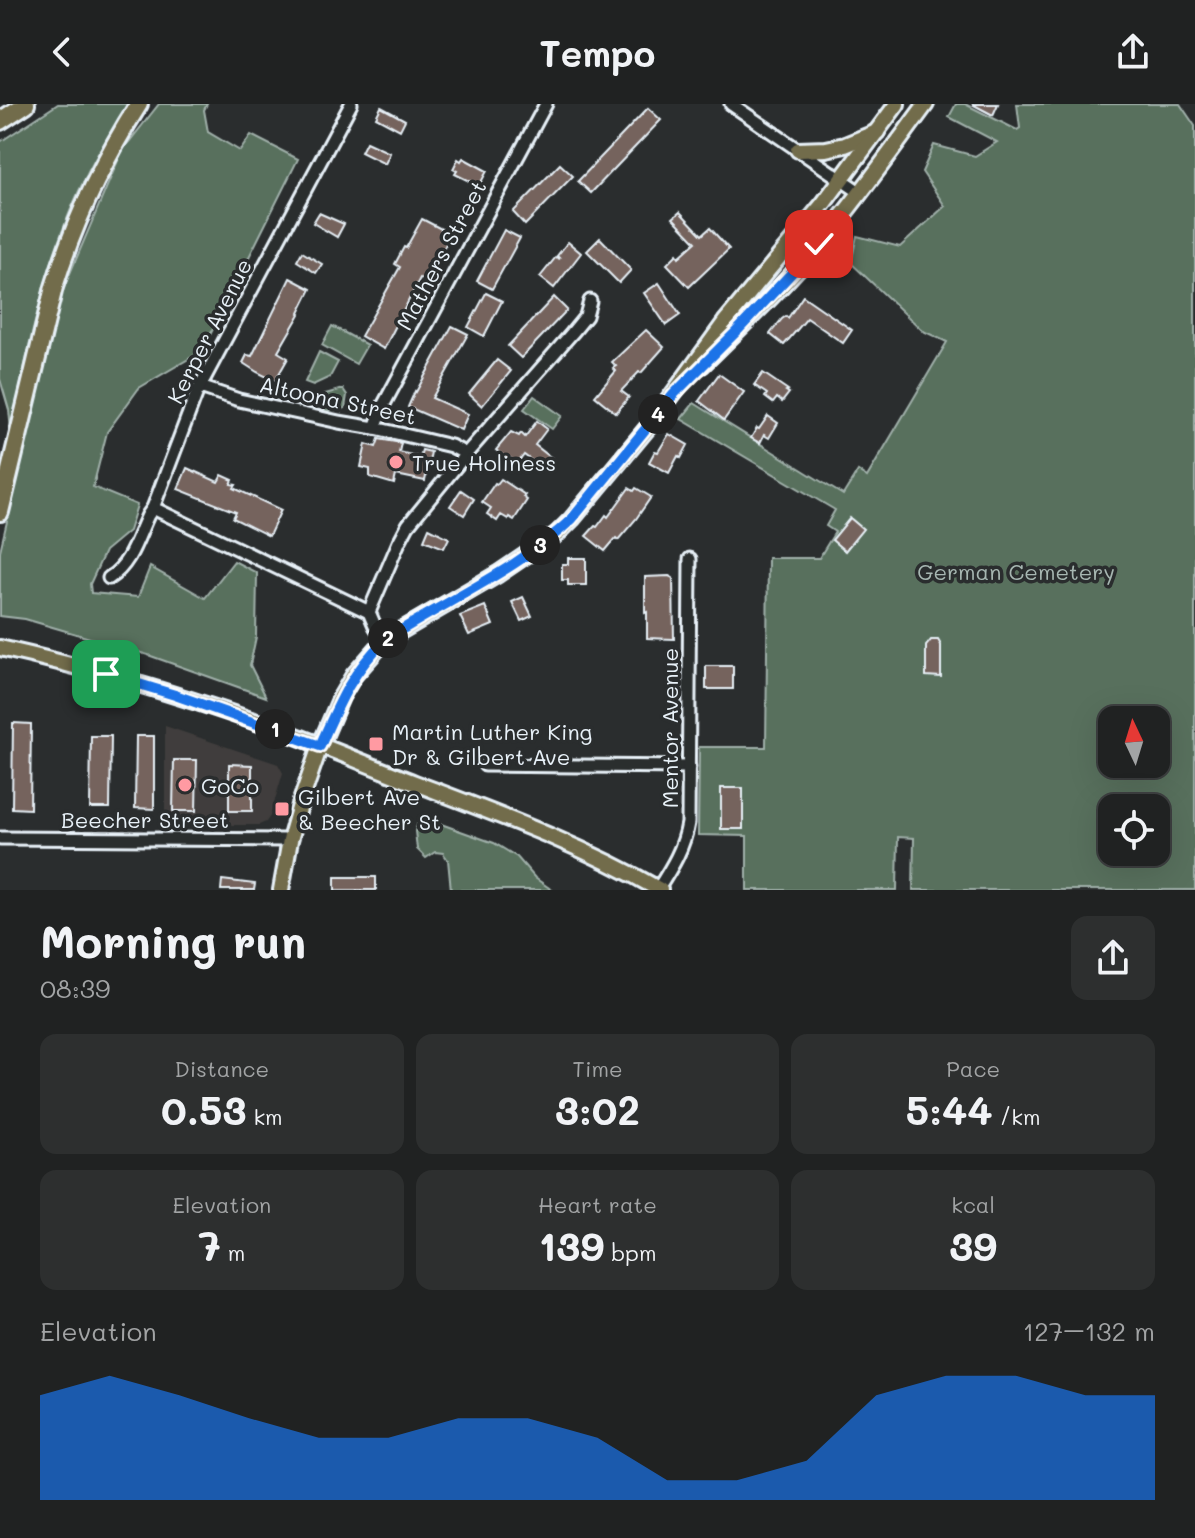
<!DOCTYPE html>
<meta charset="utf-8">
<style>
:root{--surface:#202222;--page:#2d2f2f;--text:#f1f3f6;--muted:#a2a4a5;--line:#3d3f40;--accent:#1a73e8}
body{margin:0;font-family:Mali,sans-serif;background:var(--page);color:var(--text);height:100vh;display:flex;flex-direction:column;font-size:30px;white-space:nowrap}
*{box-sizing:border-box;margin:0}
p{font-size:26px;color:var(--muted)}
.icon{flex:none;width:44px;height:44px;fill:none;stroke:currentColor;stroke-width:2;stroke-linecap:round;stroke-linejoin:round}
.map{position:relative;height:786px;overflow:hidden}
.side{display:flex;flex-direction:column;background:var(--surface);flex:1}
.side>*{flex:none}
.needle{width:52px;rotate:356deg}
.buttons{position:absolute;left:1098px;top:602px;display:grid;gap:16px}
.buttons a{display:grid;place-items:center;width:72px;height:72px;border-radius:16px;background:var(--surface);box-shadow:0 8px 32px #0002,0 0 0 2px var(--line);font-size:40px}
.pin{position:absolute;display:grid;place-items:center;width:68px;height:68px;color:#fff;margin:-34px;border-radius:16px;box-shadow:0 4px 12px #0006}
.km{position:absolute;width:40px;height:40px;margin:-20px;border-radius:50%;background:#222;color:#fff;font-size:22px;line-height:40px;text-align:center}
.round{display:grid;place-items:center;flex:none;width:84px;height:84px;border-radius:16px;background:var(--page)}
.overview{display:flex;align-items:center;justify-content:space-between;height:136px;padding:0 40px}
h1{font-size:44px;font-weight:700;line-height:60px}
.figures{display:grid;grid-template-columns:repeat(3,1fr);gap:12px;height:136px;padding:8px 40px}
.figures div{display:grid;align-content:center;border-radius:16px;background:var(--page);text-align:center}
.figures b{font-size:40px;font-weight:700}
.figures small{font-size:22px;font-weight:400}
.figures p{font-size:22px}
.chart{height:224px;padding:16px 40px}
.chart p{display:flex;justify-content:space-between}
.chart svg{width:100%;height:144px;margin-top:8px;fill:var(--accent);opacity:.7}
header{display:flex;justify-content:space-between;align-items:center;height:104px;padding:0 40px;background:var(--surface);font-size:36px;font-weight:700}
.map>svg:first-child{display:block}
.built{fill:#403d3c}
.green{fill:#58705d;stroke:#a0b0aa;stroke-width:2;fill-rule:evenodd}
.building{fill:#75635d;stroke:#e8f1f8;stroke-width:2}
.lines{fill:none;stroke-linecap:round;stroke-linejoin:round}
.minor-casing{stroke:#e8f1f8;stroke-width:17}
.major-casing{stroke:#e8f1f8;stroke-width:20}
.highway-casing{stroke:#e8f1f8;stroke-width:22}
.minor{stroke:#2a2d2e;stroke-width:11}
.major{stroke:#726c4b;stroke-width:14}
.highway{stroke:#726c4b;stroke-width:16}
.route-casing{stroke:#fff;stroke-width:16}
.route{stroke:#1a73e8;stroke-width:10}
.poi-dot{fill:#ff9aa2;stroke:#2a2d2e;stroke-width:3}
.labels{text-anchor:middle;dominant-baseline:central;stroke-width:7;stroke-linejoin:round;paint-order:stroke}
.street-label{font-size:22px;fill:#e8f1f8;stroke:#2a2d2e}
.poi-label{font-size:22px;fill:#e8f1f8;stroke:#2a2d2e;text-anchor:start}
.park-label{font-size:22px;fill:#a7b7b2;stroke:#2a2d2e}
</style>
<header><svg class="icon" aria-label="back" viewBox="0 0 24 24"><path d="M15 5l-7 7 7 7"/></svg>Tempo<svg class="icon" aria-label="share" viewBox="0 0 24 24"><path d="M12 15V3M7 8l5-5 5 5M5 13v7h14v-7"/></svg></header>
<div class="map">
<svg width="1195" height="786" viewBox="0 0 1195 786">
<rect width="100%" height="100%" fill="#2a2d2e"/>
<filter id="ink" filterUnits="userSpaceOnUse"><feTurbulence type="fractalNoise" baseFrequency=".0125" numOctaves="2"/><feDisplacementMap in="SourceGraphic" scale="16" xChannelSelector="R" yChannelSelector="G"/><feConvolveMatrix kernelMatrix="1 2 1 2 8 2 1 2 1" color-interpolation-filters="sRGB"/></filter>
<g filter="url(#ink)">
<!-- built -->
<polygon class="built" points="165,622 278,660 283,669 270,712 266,718 259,721 165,721"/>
<!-- green -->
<g class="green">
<path d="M58 0H131C57 95 35 212 11 327L9 306 0 275V38Z"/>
<polygon points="159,0 207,0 204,6 208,28 240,47 251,31 298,55 202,247 139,284 107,328 93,383 137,401 129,427 105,447 90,480 91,489 138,493 150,463 205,494 234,457 257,469 256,533 250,561 266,593 148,551 25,515 0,512 0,447 60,193 122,47"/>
<path d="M956 0H965L1017 26 1020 24 1017 0H1180L1195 22V786H913L914 734 898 733 897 786H747V732L698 731 699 643H766L768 454H819L835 428 826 422 835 406 681 315 694 299 843 391 858 367 867 373 947 238 923 227 851 159 857 132 900 143 945 102 922 68 934 41 975 52 997 38 949 13ZM1112 616H1156V660H1112ZM1112 704H1156V748H1112Z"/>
<polygon points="332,222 367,241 356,260 322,241"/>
<polygon points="319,248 338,258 330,273 313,281 305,278"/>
<polygon points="343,285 347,291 345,304 325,307 322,291"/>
<polygon points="534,292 562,312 552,325 524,305"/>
<polygon points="427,715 494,739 517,753 535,774 552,786 451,786 448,756 443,749 435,748 426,754 417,745 415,727 419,716"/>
</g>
<!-- building -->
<g class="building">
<polygon points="972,0 998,0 993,11"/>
<polygon points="381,3 405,16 400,26 376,13"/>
<polygon points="648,4 661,16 591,89 578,77"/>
<polygon points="366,38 390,49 385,60 361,48"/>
<polygon points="463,54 487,67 479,82 455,70 457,67 453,65 458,55 461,57"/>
<polygon points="560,60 573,72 525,121 513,108"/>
<polygon points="680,108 702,131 710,124 729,145 689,183 667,160 677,150 679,153 696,138 673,114"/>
<polygon points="319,109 344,120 337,133 313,119"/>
<polygon points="422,115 451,130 427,177 420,174 384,245 361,232 400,163 395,160 404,143 406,144"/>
<polygon points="504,126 520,134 492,185 477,177"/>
<polygon points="600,134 631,166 619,179 587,147"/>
<polygon points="568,138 581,149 554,184 540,173 556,153 560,155 557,152"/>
<polygon points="302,148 322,160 316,169 297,157"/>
<polygon points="290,174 311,185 299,209 300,210 278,248 288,254 275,277 257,268 243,259 247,251 252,252"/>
<polygon points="659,179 680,211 666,221 644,189"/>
<polygon points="486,189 502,197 484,232 468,223"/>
<polygon points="803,192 852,226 843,239 807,214 784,241 770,230 782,215 786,212 788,214"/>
<polygon points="554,193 567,206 521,254 508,242"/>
<polygon points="452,222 468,230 432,294 468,310 461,326 408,303 415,287 416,288"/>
<polygon points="646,226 664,243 641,269 639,268 621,287 629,293 616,309 595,292 616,267 613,264 616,262 612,258"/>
<polygon points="497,256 511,267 482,302 469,290"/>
<polygon points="763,269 788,286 786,287 789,289 782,298 777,294 773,299 765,293 767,290 754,281"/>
<polygon points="719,270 744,288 724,316 699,297"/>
<polygon points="768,312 778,319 769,334 764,331 760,339 751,334 757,324 759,325"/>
<polygon points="537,317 547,325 535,341 554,356 545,367 524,351 517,360 510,354 508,356 496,346 511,328 519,332 521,329 525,333"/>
<polygon points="669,330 688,341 681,354 678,352 669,369 649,358 655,347 658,348"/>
<polygon points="379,335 401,339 399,348 420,353 422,346 431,348 425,377 396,371 394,380 370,373 370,365 361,363 366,340 376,343"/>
<polygon points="187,364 218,378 222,371 233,376 231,380 236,381 234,384 281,406 269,432 233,414 236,408 178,385"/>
<polygon points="501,375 525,391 523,393 527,396 514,416 509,413 508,415 501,411 497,417 487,410 491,404 482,398 495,379 497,380"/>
<polygon points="629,384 634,387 636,384 651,393 636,415 618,436 616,434 605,447 586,432 595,422 597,423 606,411 608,413"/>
<polygon points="461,386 474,395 464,411 450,402"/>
<polygon points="850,414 863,425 845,447 832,436"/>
<polygon points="429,424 449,434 444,444 424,436"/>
<polygon points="568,454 586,454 586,481 568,481 568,476 562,476 562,460 568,460"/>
<polygon points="669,472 673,474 674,535 647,534 647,508 645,509 645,473"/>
<polygon points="523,493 532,512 521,517 512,498"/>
<polygon points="485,502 493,521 469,531 460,512"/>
<polygon points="931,536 938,536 941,541 941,573 926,572 926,542"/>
<rect x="706" y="562" width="27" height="23"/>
<polygon points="13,619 31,620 30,705 12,704"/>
<polygon points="91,632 111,632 110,704 90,704"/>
<polygon points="136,632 154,632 154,705 135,704"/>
<polygon points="174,656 197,656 196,707 173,707"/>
<polygon points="229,660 252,661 252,707 229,707"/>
<rect x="721" y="684" width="22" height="41"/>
<rect x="335" y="773" width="41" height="13"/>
<polygon points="222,776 255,780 254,786 221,786"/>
</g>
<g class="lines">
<!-- minor casing -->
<g class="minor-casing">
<g id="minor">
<polyline points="731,0 861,89"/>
<polyline points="200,283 239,296 339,318 375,324 451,342 466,350"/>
<polyline points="375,324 384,300 546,0"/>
<polyline points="153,404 369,508"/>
<path d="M109 474C131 460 137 434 148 411L153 404 197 288 351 0"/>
<polyline points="385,536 375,522 369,508 399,438 408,421 466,350 572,229 586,212 590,197"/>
<polyline points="485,661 689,663"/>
<polyline points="0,734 290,736"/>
<path d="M658 785C672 763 684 744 688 719L690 455"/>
</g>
</g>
<!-- major casing -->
<g class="major-casing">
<g id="major">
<polyline points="798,46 826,45 845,41 877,28"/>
<path d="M702 261C743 221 785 181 822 137 859 93 892 46 926 0"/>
<path d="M0 544C99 566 196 596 291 630 333 646 374 663 415 679 499 711 582 741 660 786"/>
<polyline points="281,786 290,736 302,694 320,642 341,593 354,571 385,536 498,470 557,430 572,415 654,316 725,218 823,100 897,0"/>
</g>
</g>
<!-- highway casing -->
<g class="highway-casing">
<g id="highway">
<polyline points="0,17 26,0"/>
<path d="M0 408 54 183C74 118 102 58 139 0"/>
</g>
</g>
<!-- minor -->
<use href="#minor" class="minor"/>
<!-- major -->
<use href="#major" class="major"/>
<!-- highway -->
<use href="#highway" class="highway"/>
</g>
</g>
<g class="lines" filter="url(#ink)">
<!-- route casing -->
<g class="route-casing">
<path id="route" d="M106 570 175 591 320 642C339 599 351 569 385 536 447 496 518 466 572 415L674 290 738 226 819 140"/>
</g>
<!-- route -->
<use href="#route" class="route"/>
</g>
<!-- markers -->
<g class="poi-dot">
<circle cx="396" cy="358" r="8"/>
<rect x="368" y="632" width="16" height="16" rx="4"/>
<circle cx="185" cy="681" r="8"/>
<rect x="274" y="697" width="16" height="16" rx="4"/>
</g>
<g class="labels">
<!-- street labels -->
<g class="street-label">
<text transform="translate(441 151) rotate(-62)">Mathers Street</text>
<text transform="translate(209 227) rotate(-63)">Kerper Avenue</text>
<text transform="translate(338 296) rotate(12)">Altoona Street</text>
<text transform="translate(669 624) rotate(-90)">Mentor Avenue</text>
<text x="145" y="715">Beecher Street</text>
</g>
<!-- poi labels -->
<g class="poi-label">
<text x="412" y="358">True Holiness</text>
<text x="392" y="627">Martin Luther King<tspan x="392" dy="25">Dr &amp; Gilbert Ave</tspan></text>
<text x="201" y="681">GoCo</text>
<text x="298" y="692">Gilbert Ave<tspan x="298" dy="25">&amp; Beecher St</tspan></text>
</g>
<!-- park labels -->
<g class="park-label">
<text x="1016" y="467">German Cemetery</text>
</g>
</g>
</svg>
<div class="buttons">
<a><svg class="needle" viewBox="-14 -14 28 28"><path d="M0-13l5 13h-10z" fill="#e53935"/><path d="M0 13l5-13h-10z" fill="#a2a4a5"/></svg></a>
<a><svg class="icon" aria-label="locate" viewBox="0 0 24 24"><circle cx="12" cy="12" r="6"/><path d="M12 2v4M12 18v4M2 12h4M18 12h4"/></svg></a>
</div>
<div class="pin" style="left:106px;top:570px;background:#1e9e55"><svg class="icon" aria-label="arrive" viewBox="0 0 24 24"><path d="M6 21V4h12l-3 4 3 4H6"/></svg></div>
<div class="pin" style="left:819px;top:140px;background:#d93025"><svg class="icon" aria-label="check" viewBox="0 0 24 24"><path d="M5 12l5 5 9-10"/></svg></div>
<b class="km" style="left:275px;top:625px">1</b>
<b class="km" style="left:388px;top:534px">2</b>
<b class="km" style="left:540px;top:441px">3</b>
<b class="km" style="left:658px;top:310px">4</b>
</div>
<section class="side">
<div class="overview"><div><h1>Morning run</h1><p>08:39</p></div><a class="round"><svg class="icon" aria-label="share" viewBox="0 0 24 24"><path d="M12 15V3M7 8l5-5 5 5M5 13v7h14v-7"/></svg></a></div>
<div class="figures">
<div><p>Distance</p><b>0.53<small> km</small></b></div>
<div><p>Time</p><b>3:02</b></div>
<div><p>Pace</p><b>5:44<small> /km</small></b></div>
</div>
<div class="figures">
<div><p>Elevation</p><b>7<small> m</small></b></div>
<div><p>Heart rate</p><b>139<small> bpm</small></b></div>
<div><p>kcal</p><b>39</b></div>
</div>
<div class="chart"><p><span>Elevation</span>127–132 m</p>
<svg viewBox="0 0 160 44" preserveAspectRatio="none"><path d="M0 44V12L10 6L20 12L30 19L40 25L50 25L60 19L70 19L80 25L90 38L100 38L110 32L120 12L130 6L140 6L150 12L160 12V44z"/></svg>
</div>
</section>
